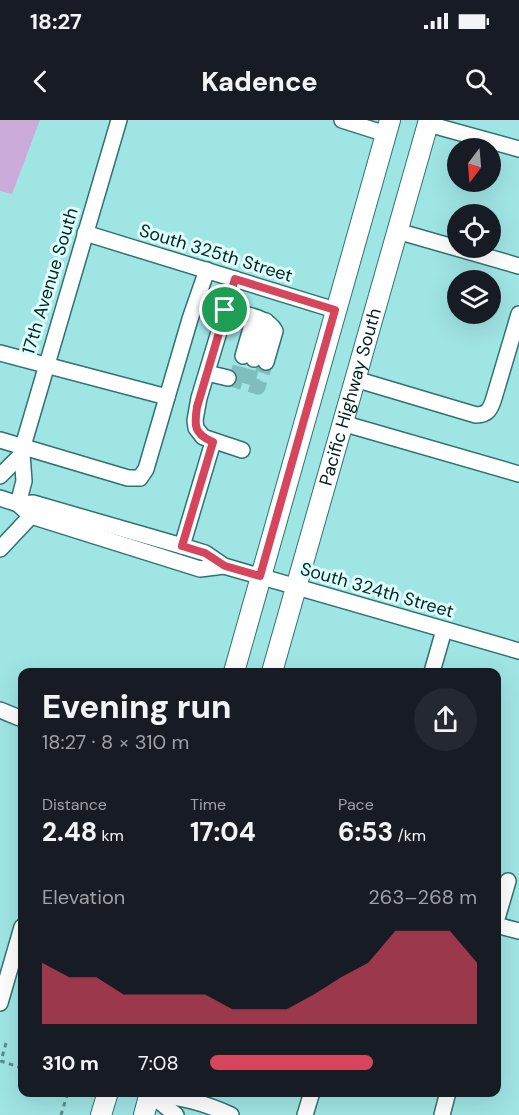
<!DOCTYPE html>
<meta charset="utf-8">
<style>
:root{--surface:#171b24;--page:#242831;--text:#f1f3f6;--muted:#9ea1a6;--accent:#d5455c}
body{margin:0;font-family:"DM Sans",sans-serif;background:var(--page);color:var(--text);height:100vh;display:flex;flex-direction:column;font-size:22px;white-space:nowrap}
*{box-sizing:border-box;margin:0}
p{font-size:20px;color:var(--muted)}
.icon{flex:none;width:33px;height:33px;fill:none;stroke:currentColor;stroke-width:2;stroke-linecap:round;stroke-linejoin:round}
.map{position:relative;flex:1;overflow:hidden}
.details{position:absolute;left:18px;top:548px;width:483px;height:429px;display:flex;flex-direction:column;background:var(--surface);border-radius:12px;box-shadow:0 6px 24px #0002}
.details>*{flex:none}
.needle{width:39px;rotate:196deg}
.controls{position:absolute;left:447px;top:18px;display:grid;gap:12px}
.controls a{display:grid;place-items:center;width:54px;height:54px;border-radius:50%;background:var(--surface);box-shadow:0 6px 24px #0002;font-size:30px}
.pin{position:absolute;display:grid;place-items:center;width:51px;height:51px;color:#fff;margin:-26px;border:3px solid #fff;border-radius:50%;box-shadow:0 2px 6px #0007}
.round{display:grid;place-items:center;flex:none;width:63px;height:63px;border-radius:32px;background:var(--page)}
.overview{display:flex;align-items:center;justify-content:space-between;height:102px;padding:0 24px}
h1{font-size:33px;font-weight:800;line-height:45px}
.figures{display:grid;grid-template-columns:repeat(3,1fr);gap:9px;height:102px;padding:6px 24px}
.figures div{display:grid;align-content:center}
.figures b{font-size:26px;font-weight:800}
.figures small{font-size:16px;font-weight:400}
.figures p{font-size:16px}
.chart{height:168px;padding:12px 24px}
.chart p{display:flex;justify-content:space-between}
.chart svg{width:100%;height:108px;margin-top:6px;fill:var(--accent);opacity:.7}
ul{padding:0 24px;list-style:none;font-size:20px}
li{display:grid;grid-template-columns:96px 72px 1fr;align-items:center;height:45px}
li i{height:15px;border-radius:8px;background:var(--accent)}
.status{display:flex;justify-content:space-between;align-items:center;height:42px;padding:0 30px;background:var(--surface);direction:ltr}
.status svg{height:16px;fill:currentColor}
header{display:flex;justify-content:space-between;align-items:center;height:78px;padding:0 24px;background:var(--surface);font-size:27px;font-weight:800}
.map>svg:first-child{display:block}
.green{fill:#cbabda}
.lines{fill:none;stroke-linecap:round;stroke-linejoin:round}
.minor-tunnel{stroke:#80bebd;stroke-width:15;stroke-dasharray:15 8;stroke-linecap:butt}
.minor-casing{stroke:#2e7373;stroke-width:18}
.major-casing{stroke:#2e7373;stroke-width:22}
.path{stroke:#598c8c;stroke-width:3;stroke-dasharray:4.5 4.5;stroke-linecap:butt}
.minor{stroke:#fff;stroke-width:15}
.major{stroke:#fff;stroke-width:20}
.route-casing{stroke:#fff;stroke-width:12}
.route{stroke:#d5455c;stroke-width:8}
.labels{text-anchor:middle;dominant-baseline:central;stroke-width:6;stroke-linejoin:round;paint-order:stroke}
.street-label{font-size:18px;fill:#042121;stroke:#ddfffe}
</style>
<div class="status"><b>18:27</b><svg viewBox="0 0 49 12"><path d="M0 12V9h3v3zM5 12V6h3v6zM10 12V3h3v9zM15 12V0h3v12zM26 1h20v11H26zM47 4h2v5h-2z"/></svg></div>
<header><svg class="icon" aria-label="back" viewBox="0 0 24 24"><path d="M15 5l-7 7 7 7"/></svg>Kadence<svg class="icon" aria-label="search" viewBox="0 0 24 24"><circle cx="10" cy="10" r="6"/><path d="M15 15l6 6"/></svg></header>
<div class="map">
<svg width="519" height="995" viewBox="0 0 519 995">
<rect width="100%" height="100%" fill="#9fe5e4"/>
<!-- green -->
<polygon class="green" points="0,0 40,0 12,74 0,71"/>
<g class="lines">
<!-- minor-tunnel -->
<g class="minor-tunnel">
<polyline points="228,258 258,267 266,242"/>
<polyline points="236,261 243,236"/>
<polyline points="247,264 254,239"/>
</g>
<!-- minor casing -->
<g class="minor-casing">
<g id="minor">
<polyline points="342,0 386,14"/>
<polyline points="428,4 519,29"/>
<polyline points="397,111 519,146"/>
<polyline points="85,113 335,190"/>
<polyline points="235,159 199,278 195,300 196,308 203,317 242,330"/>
<path d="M225 190C240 194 268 196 275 211L266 242"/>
<polyline points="0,233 167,277"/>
<polyline points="243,236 254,198"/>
<polyline points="254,239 266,201"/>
<polyline points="207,253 228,258"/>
<path d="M355 259 476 295C488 295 491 288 494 278L519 194"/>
<polyline points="342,303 519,354"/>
<polyline points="0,320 128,358 140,358 146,349 190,199 207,150"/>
<polyline points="0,356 22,334"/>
<polyline points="0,378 18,384 33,383 182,426 205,433 224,446 519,531"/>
<polyline points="18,384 24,361 22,334 23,326 119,0"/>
<polyline points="18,384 31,396 200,449 224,446"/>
<polyline points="182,426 213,322"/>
<polyline points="0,429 31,396"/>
<polyline points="432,552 444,510"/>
<polyline points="0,590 22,599"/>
<polyline points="496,802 508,761"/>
<polyline points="496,805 519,811"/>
<polyline points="0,883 22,807"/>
<path d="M150 974C180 977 203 982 231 995"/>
<polyline points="150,974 176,995"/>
<polyline points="305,995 312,972"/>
<polyline points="442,995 448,972"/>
</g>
</g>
<!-- major casing -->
<g class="major-casing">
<g id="major">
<polyline points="234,552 390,0"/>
<path id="s1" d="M272 552 429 0"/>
<polyline points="101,995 108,972"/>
<polyline points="144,995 150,972"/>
</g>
</g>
<!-- path -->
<g class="path">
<polyline points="6,923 1,941 22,948"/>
<polyline points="61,995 68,972"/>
</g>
<!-- minor -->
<use href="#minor" class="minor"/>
<!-- major -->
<use href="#major" class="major"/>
</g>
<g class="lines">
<!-- route casing -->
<g class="route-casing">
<path id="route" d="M235 159 335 190 260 456 225 446 205 433 182 426 213 322C194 314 194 306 197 287Z"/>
</g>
<!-- route -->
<use href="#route" class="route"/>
</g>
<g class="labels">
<!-- street labels -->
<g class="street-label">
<text transform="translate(216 133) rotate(17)">South 325th Street</text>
<text transform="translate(50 161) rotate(-73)">17th Avenue South</text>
<text stroke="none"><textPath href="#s1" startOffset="286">Pacific Highway South</textPath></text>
<text transform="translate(377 470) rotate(16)">South 324th Street</text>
</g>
</g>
</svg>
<div class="controls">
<a><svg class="needle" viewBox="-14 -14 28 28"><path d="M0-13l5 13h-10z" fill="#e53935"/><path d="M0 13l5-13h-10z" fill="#9ea1a6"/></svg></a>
<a><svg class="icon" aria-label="locate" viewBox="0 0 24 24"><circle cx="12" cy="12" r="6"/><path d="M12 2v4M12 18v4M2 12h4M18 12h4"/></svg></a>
<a><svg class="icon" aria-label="layers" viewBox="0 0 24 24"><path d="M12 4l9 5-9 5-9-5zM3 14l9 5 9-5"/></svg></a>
</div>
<div class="pin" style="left:225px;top:190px;background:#1e9e55"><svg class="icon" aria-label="arrive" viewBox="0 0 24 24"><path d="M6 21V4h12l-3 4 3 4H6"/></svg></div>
<section class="details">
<div class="overview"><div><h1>Evening run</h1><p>18:27 · 8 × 310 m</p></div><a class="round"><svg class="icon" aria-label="share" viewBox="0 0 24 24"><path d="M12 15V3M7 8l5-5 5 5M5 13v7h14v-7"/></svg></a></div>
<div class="figures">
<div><p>Distance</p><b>2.48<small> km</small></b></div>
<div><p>Time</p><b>17:04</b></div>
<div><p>Pace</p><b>6:53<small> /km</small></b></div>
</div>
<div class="chart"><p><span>Elevation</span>263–268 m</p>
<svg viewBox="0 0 160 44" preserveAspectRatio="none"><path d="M0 44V19L10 25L20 25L30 32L40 32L50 32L60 32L70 38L80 38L90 38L100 32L110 25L120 19L130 6L140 6L150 6L160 19V44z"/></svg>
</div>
<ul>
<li><b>310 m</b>7:08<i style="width:61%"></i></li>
</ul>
</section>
</div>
